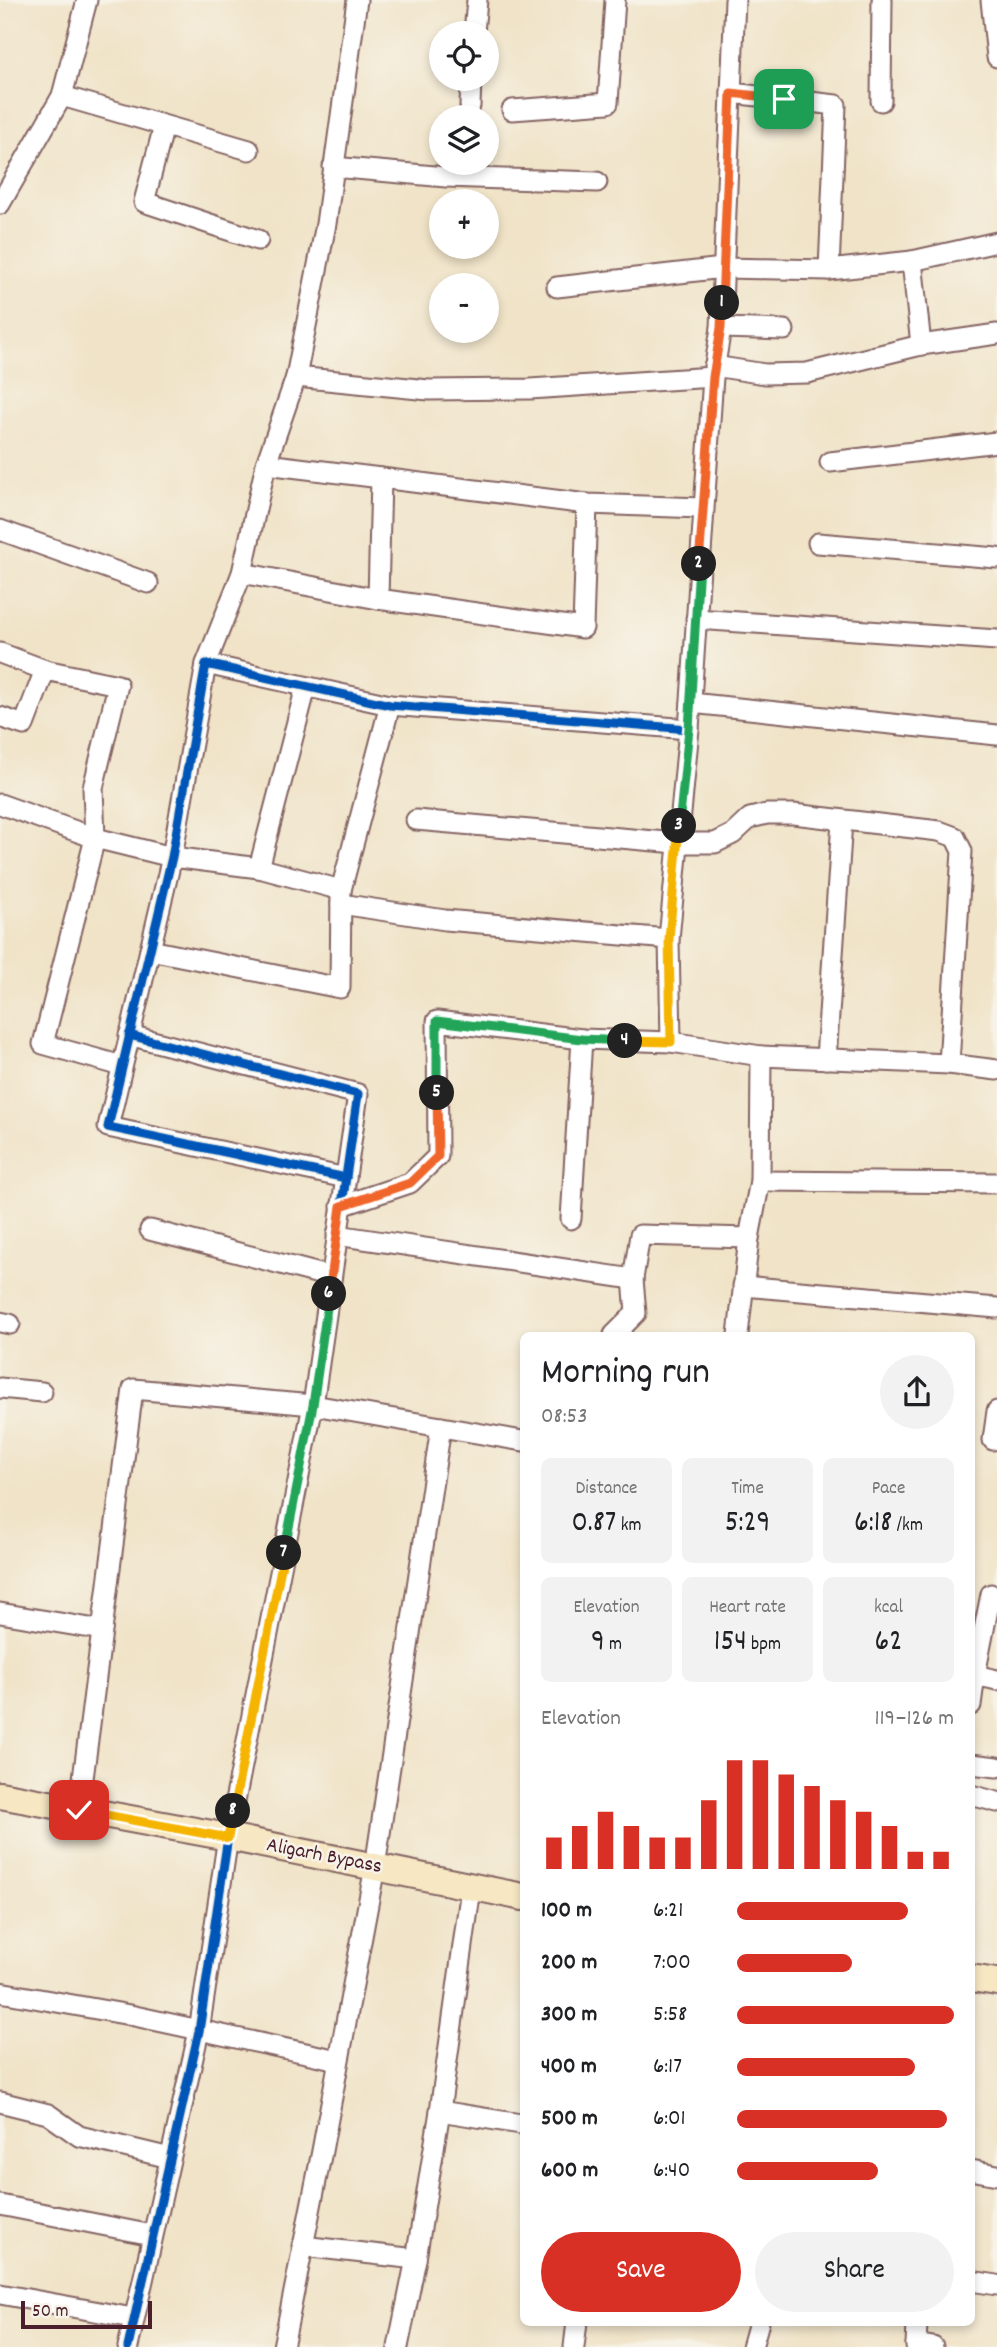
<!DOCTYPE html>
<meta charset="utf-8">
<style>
:root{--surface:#fff;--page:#f2f2f2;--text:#202124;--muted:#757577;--accent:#d93025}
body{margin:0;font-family:Dekko,sans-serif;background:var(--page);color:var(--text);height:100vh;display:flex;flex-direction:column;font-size:26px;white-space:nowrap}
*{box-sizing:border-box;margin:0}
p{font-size:23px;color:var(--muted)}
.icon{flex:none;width:38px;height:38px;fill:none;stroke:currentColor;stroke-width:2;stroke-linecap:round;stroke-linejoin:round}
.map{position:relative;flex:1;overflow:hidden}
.drawer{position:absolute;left:520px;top:1332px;width:455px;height:994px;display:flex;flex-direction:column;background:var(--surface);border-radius:10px;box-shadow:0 4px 10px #0003}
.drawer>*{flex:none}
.tools{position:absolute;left:429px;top:21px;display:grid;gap:14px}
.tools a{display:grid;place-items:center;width:70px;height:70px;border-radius:50%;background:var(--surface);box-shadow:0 4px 10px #0003;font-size:35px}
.scale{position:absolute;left:21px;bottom:18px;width:131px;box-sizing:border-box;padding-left:7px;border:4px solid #4a1f2b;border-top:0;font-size:19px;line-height:24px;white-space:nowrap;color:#4a1f2b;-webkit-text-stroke:5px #f7f3e8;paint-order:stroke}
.pin{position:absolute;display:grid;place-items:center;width:60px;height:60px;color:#fff;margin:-30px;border-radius:14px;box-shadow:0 4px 10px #0006}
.km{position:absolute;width:35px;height:35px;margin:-18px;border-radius:50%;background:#222;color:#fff;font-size:19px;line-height:35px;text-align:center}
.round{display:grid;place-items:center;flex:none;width:74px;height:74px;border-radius:37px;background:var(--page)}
.head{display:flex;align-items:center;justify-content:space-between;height:119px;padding:0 21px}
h1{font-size:38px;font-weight:600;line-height:52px}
.stats{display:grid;grid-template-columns:repeat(3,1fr);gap:10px;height:119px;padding:7px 21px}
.stats div{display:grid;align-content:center;border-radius:10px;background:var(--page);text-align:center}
.stats b{font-size:30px;font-weight:600}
.stats small{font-size:19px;font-weight:400}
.stats p{font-size:19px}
.chart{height:196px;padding:14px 21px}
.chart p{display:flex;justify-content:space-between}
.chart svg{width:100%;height:126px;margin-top:7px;stroke:var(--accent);stroke-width:6}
.primary-button{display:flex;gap:14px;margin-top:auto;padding:14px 21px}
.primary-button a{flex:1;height:80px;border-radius:42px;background:var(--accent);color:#fff;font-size:28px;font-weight:600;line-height:80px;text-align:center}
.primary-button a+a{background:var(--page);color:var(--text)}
ul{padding:0 21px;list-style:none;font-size:23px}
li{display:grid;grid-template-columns:112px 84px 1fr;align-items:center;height:52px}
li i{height:18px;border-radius:9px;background:var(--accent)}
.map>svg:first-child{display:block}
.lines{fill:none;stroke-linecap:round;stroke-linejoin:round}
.minor-casing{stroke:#846462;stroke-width:23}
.secondary-casing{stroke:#846462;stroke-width:30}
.minor{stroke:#fff;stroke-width:19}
.secondary{stroke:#f7e8c3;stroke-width:26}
.cycleway-casing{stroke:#f7f3e8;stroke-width:13}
.cycleway{stroke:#0057b8;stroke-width:9}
.split-1-casing{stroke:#fff;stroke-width:14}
.split-2-casing{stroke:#fff;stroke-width:14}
.split-3-casing{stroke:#fff;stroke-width:14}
.split-4-casing{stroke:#fff;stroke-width:14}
.split-5-casing{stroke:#fff;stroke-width:14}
.split-6-casing{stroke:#fff;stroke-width:14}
.split-7-casing{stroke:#fff;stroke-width:14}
.split-8-casing{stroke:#fff;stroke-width:14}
.split-9-casing{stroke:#fff;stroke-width:14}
.split-1{stroke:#f0652b;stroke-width:9}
.split-2{stroke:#f0652b;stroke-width:9}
.split-3{stroke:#22a559;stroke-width:9}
.split-4{stroke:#f5b400;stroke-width:9}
.split-5{stroke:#22a559;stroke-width:9}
.split-6{stroke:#f0652b;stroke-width:9}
.split-7{stroke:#22a559;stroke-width:9}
.split-8{stroke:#f5b400;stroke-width:9}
.split-9{stroke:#f5b400;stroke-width:9}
.labels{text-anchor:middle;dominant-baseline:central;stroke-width:5;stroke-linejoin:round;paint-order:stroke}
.street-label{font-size:21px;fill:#4a1f2b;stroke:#f7f3e8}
</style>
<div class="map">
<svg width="997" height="2347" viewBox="0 0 997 2347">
<rect width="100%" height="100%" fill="#f7f3e8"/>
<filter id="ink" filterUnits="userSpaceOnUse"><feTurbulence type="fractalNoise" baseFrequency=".0143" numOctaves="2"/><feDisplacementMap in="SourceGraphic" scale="14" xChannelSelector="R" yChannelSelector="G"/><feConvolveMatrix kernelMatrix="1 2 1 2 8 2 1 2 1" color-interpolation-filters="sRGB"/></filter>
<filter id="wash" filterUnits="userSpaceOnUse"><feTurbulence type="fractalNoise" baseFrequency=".00686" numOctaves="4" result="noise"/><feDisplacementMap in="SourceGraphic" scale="28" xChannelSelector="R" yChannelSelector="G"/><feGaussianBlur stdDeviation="1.57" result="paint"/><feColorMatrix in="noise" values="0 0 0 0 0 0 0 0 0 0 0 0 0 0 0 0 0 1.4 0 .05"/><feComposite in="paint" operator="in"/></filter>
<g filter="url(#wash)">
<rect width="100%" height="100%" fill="#f0e3c7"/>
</g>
<g filter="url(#ink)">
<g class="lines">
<!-- minor casing -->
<g class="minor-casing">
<g id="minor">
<polyline points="991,0 997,57"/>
<polyline points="474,33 477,0"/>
<polyline points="731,93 836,105 829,270 912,261"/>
<polyline points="62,96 249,150"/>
<polyline points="881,101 882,0"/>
<polyline points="470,106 471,79"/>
<polyline points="512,110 608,103 615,0"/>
<polyline points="164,126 144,202 258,240"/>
<polyline points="333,167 446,177 597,182"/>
<polyline points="0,204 62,96 87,0"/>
<polyline points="557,287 723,268 829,270"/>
<polyline points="721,328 784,330"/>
<polyline points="921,345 912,261 997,242"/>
<polyline points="714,366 765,374 807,373 921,345 997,334"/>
<polyline points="296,377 429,390 530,389 713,377"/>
<polyline points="830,462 997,442"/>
<polyline points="266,464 381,478"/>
<polyline points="0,530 148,583"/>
<polyline points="818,543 997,558"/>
<polyline points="242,573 378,599 583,628 587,504"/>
<polyline points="378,599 381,478 587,504 702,508"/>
<polyline points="696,619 997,640"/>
<polyline points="0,653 45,670 118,685 93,788 95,838 172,857 259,868 341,890"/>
<polyline points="206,664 242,573 266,464 296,377 326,224 357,0"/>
<polyline points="691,703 997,735"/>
<polyline points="0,717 24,725 45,670"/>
<polyline points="0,804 95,838 43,1044 122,1066"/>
<polyline points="416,820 677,843 715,843 733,834 750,818 767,814 793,814 939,831 955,837 962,851 949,1064"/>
<polyline points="259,868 306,687"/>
<polyline points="341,904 445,920 669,939"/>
<polyline points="150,950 340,988 341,890 390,705"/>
<polyline points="671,1042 669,939 689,729 713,377 721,328 735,0"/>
<polyline points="761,1056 949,1064 997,1070"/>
<polyline points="826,1059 842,821"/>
<polyline points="346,1178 108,1127 172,857 206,664 390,705 689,729"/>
<polyline points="760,1181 997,1183"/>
<polyline points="341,1206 410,1183 438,1156 437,1021 582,1039 671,1042 761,1056 760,1181 749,1238 738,1335"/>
<polyline points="571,1219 582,1039"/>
<polyline points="150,1230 331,1277"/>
<polyline points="337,1235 633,1279"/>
<polyline points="743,1286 997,1308"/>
<polyline points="0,1322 10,1324"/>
<polyline points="614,1335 636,1313 633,1279 640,1235 749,1238"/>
<polyline points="0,1388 42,1392"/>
<polyline points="993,1440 997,1411"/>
<polyline points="0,1613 102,1630"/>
<polyline points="975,1675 997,1680"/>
<polyline points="971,1705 975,1675 991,1594"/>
<polyline points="971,1764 997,1767"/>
<polyline points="971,1795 997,1802"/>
<polyline points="79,1810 133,1389 313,1405 523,1441"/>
<polyline points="0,1992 130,2015 338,2060"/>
<polyline points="0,2102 48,2114 79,2136 170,2158"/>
<polyline points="440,2111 521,2124"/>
<polyline points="971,2170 997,2175"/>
<polyline points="0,2205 152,2235"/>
<polyline points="302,2246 416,2259 440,2111 471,1888"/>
<polyline points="971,2281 997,2285"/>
<polyline points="0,2294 133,2318"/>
<polyline points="916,2344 933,2347"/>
<polyline points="128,2347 199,2031 228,1837 313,1405 358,1094 129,1035"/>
<polyline points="283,2347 322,2151 375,1867 441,1427"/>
<polyline points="398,2347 416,2259"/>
<polyline points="574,2347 577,2322"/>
<polyline points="752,2347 759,2322"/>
<polyline points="916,2347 917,2322"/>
</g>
</g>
<!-- secondary casing -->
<g class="secondary-casing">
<g id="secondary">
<polyline points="0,1795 228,1837 523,1897"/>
<polyline points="971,1978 997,1982"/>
</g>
</g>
<!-- minor -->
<use href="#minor" class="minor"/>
<!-- secondary -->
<use href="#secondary" class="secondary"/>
<!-- cycleway casing -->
<g class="cycleway-casing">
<g id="cycleway">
<polyline points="346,1178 108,1127 172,857 206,664 390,705 689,729"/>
<polyline points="128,2347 199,2031 228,1837 313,1405 358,1094 129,1035"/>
</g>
</g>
<!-- cycleway -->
<use href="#cycleway" class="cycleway"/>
</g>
</g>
<g class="lines" filter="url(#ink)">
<!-- split-1 casing -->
<g class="split-1-casing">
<polyline id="split-1" points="722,303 731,93 784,99"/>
</g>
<!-- split-2 casing -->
<g class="split-2-casing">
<polyline id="split-2" points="699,564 713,377 721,328 722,303"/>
</g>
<!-- split-3 casing -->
<g class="split-3-casing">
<polyline id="split-3" points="679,826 689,729 699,564"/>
</g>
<!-- split-4 casing -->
<g class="split-4-casing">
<polyline id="split-4" points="625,1041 671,1042 669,939 679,826"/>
</g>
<!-- split-5 casing -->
<g class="split-5-casing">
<polyline id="split-5" points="437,1093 437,1021 582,1039 625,1041"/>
</g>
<!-- split-6 casing -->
<g class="split-6-casing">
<polyline id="split-6" points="329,1294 341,1206 410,1183 438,1156 437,1093"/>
</g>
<!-- split-7 casing -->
<g class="split-7-casing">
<polyline id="split-7" points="284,1553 313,1405 329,1294"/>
</g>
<!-- split-8 casing -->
<g class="split-8-casing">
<polyline id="split-8" points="233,1811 284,1553"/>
</g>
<!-- split-9 casing -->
<g class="split-9-casing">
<polyline id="split-9" points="79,1810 228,1838 233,1811"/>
</g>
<!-- split-1 -->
<use href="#split-1" class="split-1"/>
<!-- split-2 -->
<use href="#split-2" class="split-2"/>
<!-- split-3 -->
<use href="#split-3" class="split-3"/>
<!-- split-4 -->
<use href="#split-4" class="split-4"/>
<!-- split-5 -->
<use href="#split-5" class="split-5"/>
<!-- split-6 -->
<use href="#split-6" class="split-6"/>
<!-- split-7 -->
<use href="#split-7" class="split-7"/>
<!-- split-8 -->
<use href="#split-8" class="split-8"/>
<!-- split-9 -->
<use href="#split-9" class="split-9"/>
</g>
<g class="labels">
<!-- street labels -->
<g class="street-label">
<text transform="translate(324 1857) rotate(11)">Aligarh Bypass</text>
</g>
</g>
</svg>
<div class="tools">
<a><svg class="icon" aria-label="locate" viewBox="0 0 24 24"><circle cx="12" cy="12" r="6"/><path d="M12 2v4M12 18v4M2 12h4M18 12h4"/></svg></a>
<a><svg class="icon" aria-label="layers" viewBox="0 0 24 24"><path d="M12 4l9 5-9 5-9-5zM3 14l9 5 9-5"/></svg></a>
<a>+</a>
<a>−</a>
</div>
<div class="scale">50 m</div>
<div class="pin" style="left:784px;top:99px;background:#1e9e55"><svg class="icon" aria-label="arrive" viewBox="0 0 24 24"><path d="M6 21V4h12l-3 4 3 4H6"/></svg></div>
<div class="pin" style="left:79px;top:1810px;background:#d93025"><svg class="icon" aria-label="check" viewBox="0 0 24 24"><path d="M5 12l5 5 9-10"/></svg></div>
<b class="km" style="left:722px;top:303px">1</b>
<b class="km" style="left:699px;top:564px">2</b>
<b class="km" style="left:679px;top:826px">3</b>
<b class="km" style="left:625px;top:1041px">4</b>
<b class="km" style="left:437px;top:1093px">5</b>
<b class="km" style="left:329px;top:1294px">6</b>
<b class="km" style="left:284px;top:1553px">7</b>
<b class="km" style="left:233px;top:1811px">8</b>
<section class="drawer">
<div class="head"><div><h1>Morning run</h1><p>08:53</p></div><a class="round"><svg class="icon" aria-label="share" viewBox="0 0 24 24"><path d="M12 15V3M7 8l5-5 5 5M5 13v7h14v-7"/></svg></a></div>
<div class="stats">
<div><p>Distance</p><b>0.87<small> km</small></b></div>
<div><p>Time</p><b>5:29</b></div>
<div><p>Pace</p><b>6:18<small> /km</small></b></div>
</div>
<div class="stats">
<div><p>Elevation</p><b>9<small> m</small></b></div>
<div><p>Heart rate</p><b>154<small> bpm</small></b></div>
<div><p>kcal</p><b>62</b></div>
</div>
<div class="chart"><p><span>Elevation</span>119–126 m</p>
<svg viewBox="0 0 160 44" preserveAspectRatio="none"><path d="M5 44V33M15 44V29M25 44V24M35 44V29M45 44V33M55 44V33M65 44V20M75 44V6M85 44V6M95 44V11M105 44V15M115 44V20M125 44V24M135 44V29M145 44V38M155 44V38"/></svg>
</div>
<ul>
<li><b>100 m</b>6:21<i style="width:79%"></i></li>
<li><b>200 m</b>7:00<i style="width:53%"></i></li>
<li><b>300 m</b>5:58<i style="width:100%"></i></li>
<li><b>400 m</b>6:17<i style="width:82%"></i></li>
<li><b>500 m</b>6:01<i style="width:97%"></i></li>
<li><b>600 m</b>6:40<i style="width:65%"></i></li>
</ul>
<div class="primary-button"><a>Save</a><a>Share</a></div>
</section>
</div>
